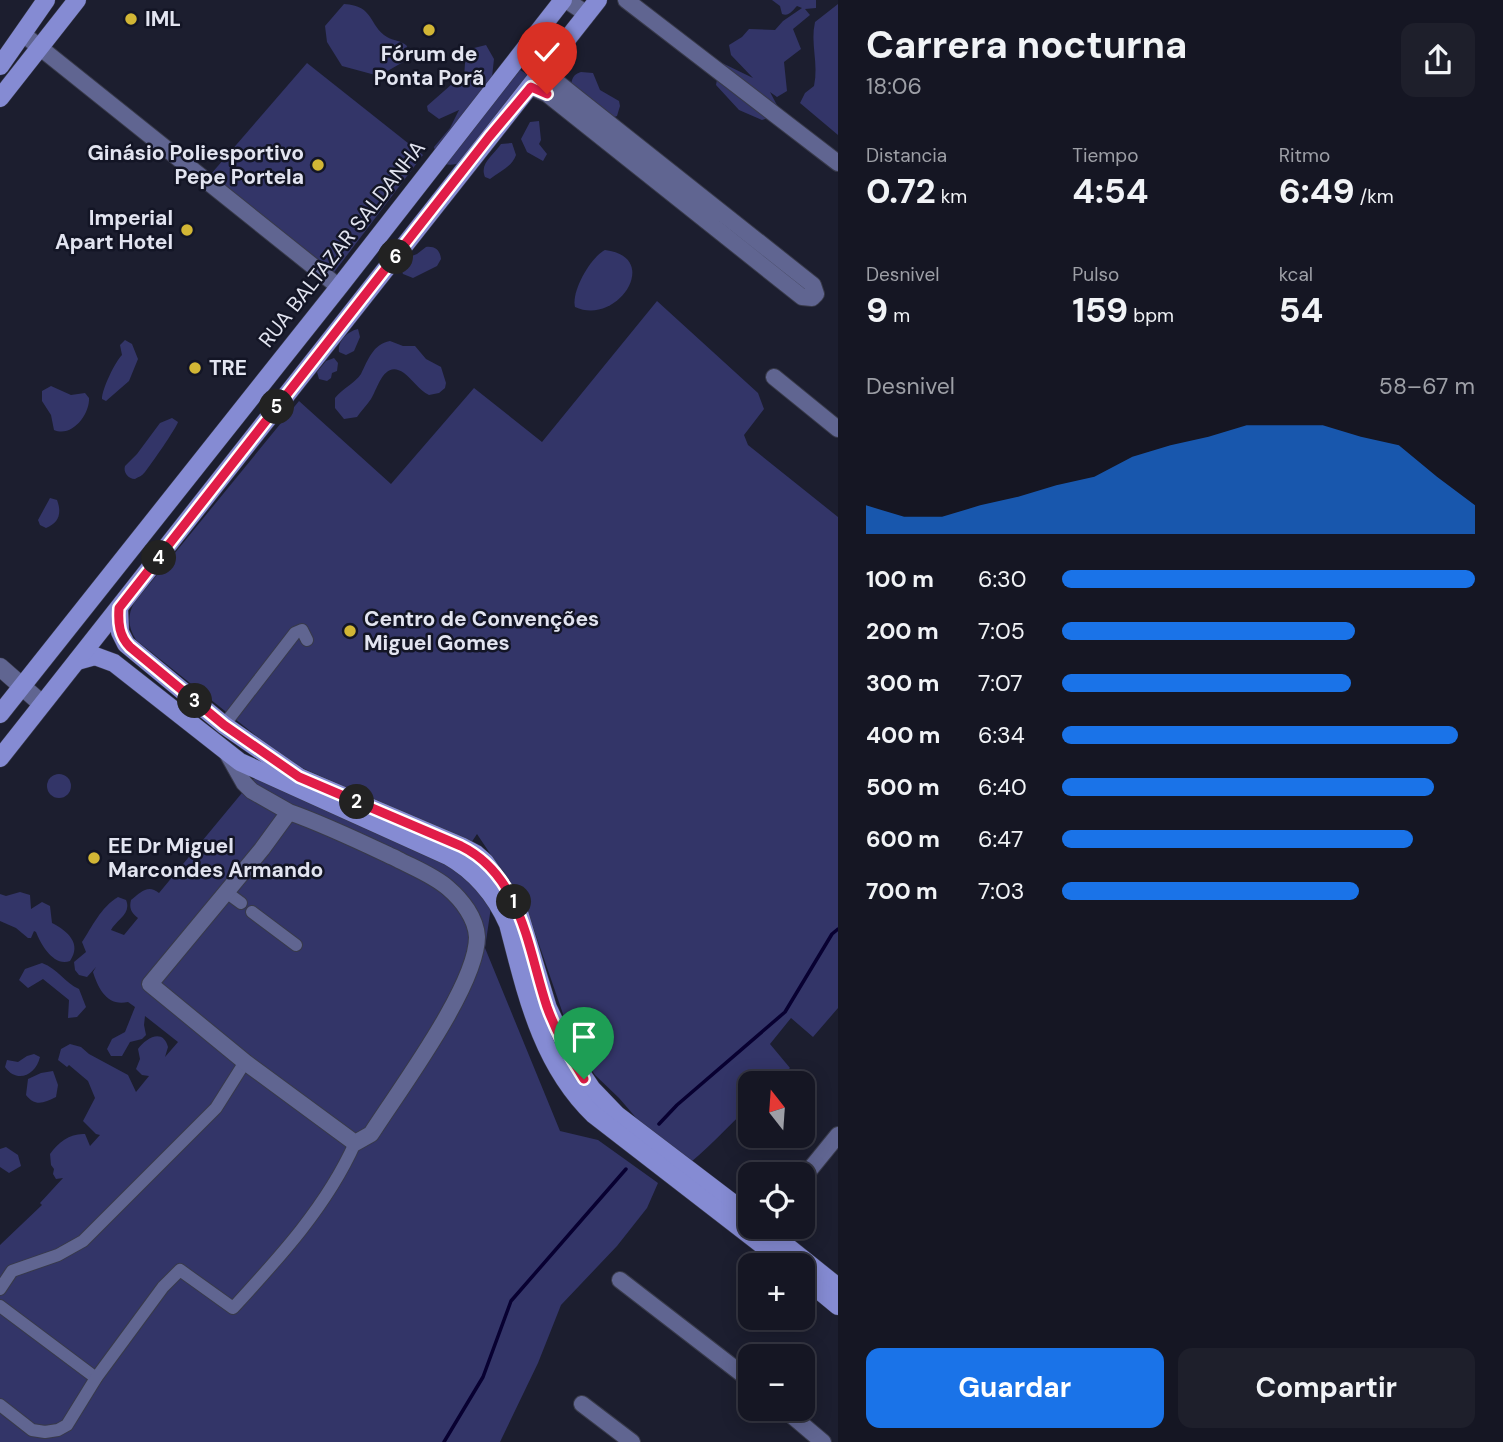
<!DOCTYPE html>
<html lang="es">
<meta charset="utf-8">
<style>
:root{--surface:#151623;--page:#1e1f2b;--text:#f1f3f6;--muted:#9d9fa6;--line:#343541;--accent:#1a73e8}
body{margin:0;font-family:"DM Sans",sans-serif;background:var(--page);color:var(--text);height:100vh;display:flex;flex-direction:column;font-size:26px;white-space:nowrap}
*{box-sizing:border-box;margin:0}
p{font-size:23px;color:var(--muted)}
.icon{flex:none;width:38px;height:38px;fill:none;stroke:currentColor;stroke-width:2;stroke-linecap:round;stroke-linejoin:round}
.map{position:relative;flex:1;overflow:hidden}
.details{display:flex;flex-direction:column;background:var(--surface);width:665px}
.details>*{flex:none}
.needle{width:46px;rotate:343deg}
.tools{position:absolute;left:738px;top:1071px;display:grid;gap:14px}
.tools a{display:grid;place-items:center;width:77px;height:77px;border-radius:14px;background:var(--surface);box-shadow:0 4px 18px #0003,0 0 0 2px var(--line);font-size:35px}
.pin{position:absolute;display:grid;place-items:center;width:60px;height:60px;color:#fff;margin:-72px -30px;border-radius:50% 50% 50% 0;rotate:-45deg;box-shadow:0 0 7px #0007}
.pin .icon{rotate:45deg}
.km{position:absolute;width:35px;height:35px;margin:-18px;border-radius:50%;background:#222;color:#fff;font-size:19px;line-height:35px;text-align:center}
.round{display:grid;place-items:center;flex:none;width:74px;height:74px;border-radius:14px;background:var(--page)}
.overview{display:flex;align-items:center;justify-content:space-between;height:119px;padding:0 28px}
h1{font-size:38px;font-weight:700;line-height:52px}
.figures{display:grid;grid-template-columns:repeat(3,1fr);gap:10px;height:119px;padding:7px 28px}
.figures div{display:grid;align-content:center}
.figures b{font-size:35px;font-weight:700}
.figures small{font-size:19px;font-weight:400}
.figures p{font-size:19px}
.chart{height:196px;padding:14px 28px}
.chart p{display:flex;justify-content:space-between}
.chart svg{width:100%;height:126px;margin-top:7px;fill:var(--accent);opacity:.7}
.primary-button{display:flex;gap:14px;margin-top:auto;padding:14px 28px}
.primary-button a{flex:1;height:80px;border-radius:14px;background:var(--accent);color:#fff;font-size:28px;font-weight:700;line-height:80px;text-align:center}
.primary-button a+a{background:var(--page);color:var(--text)}
ul{padding:0 28px;list-style:none;font-size:23px}
li{display:grid;grid-template-columns:112px 84px 1fr;align-items:center;height:52px}
li i{height:18px;border-radius:9px;background:var(--accent)}
main{display:flex;flex:1;min-height:0}
.map>svg:first-child{display:block}
.green{fill:#333568}
.lines{fill:none;stroke-linecap:round;stroke-linejoin:round}
.stream{stroke:#080031;stroke-width:3.5}
.pedestrian-casing{stroke:#383a4a;stroke-width:14}
.minor-casing{stroke:#383a4a;stroke-width:18}
.tertiary-casing{stroke:#383a4a;stroke-width:19}
.secondary-casing{stroke:#383a4a;stroke-width:19}
.pedestrian{stroke:#606591;stroke-width:12}
.minor{stroke:#606591;stroke-width:16}
.tertiary{stroke:#606591;stroke-width:18}
.secondary{stroke:#858bd3;stroke-width:18}
.route-casing{stroke:#fff;stroke-width:14}
.route{stroke:#e11d48;stroke-width:9}
.poi-dot{fill:#d2b635;stroke:#131525;stroke-width:2.5}
.labels{text-anchor:middle;dominant-baseline:central;stroke-width:5;stroke-linejoin:round;paint-order:stroke}
.poi-label{font-size:21px;font-weight:bold;fill:#e2e4f0;stroke:#131525;text-anchor:start}
.street-label{font-size:21px;fill:#e2e4f0;stroke:#131525}
</style>
<main>
<div class="map">
<svg width="838" height="1442" viewBox="0 0 838 1442">
<rect width="100%" height="100%" fill="#1c1e2f"/>
<!-- green -->
<g class="green">
<path d="M772 0H816V8L805 9 810 15 793 29 801 49 784 62 787 91 777 97 770 92 778 107 774 116 762 120 739 110 716 85 720 62 753 78 731 55 729 45 742 37 749 29 775 30 783 21 802 8 797 6C793 10 789 17 782 14L780 6Z"/>
<path d="M344 4C375 6 368 25 387 37 393 41 401 40 407 46L403 62 379 76 342 66 327 42 325 26Z"/>
<path d="M838 4V135L800 103 805 93 814 86C819 64 810 43 815 22Z"/>
<path d="M486 45 494 59 492 77 517 68 528 75 463 162C447 168 438 165 434 147L450 128 459 110 439 119 428 111 427 106 460 77H464L466 50Z"/>
<polygon points="307,63 423,155 332,275 211,174"/>
<path d="M581 72 593 73 600 90 619 101 620 106 617 116 612 118 571 88C571 80 573 74 581 72Z"/>
<polygon points="539,121 541,140 539,144 547,154 543,161 527,152 521,139 530,122"/>
<path d="M512 143 516 155C512 167 500 171 490 179L485 177C479 163 494 155 501 144Z"/>
<path d="M426 247C435 246 440 250 441 259L437 266 413 278 403 274 400 267 404 259 417 254Z"/>
<path d="M605 250C663 257 617 327 575 307 571 291 591 257 605 250Z"/>
<path d="M657 301 758 393 764 409 744 435 748 445 838 517V1008L813 1037 791 1018 770 1044 790 1068 774 1083H751V1105C727 1127 706 1151 681 1170L619 1098 595 1075 572 1040 523 898 503 873 477 834 471 843 289 762 136 640C128 627 127 616 134 603L299 401 391 484 474 388 542 442Z"/>
<path d="M358 329 360 337 354 351 346 355 339 352C337 341 348 331 358 329Z"/>
<path d="M125 340 132 344 138 359 129 381 106 401 102 399C102 389 115 362 122 355L120 345Z"/>
<path d="M390 341 403 346H415L426 359 441 367 446 383 445 388 439 393 429 395C419 390 413 380 404 373 384 359 378 388 371 399 367 405 361 411 357 417L344 419 335 408V398C342 389 355 383 361 374 368 360 373 344 390 341Z"/>
<polygon points="334,358 338,363 337,371 332,373 331,378 327,381 319,379 317,372 326,361"/>
<path d="M51 386 71 395 85 393 89 398C90 414 72 438 54 430L51 415 42 401V391Z"/>
<path d="M172 418 178 422C177 427 150 466 145 472 141 477 140 476 135 479 128 479 123 472 125 466L137 454 160 423Z"/>
<path d="M50 498 57 500C62 513 59 523 46 528L40 525 38 520Z"/>
<circle cx="59" cy="786" r="12"/>
<path d="M256 776 440 856 492 900 485 948 560 1131 598 1140 658 1183 647 1208 617 1246 561 1305 538 1363 500 1442H0V1245L42 1205 40 1203 63 1178 56 1179 53 1174 54 1169 51 1165 50 1154C58 1142 71 1133 85 1134L90 1146 100 1135 96 1134 83 1121 95 1098 88 1081 69 1065 67 1067 58 1060 61 1049 70 1044 81 1047 89 1054 128 1075 136 1092 149 1076 142 1075 136 1069 140 1059 138 1049C146 1038 163 1028 168 1047L165 1057 178 1042 145 1016 144 1025 146 1035 142 1039 130 1042 122 1056H111L107 1049 112 1039 125 1032 135 1007 128 1002C107 1007 98 988 93 972L96 967 87 977 79 975 75 970 74 962 86 952 82 942C92 927 101 907 118 897L126 900C132 914 116 920 111 930L124 935 138 918C131 913 129 908 131 900 141 892 148 884 159 893Z"/>
<path d="M20 892 30 895 31 909 42 902 50 906 52 923C68 931 82 944 70 961 54 967 41 945 36 932L34 931 31 938H28L16 928 0 921V894L6 896Z"/>
<path d="M42 963C58 969 65 983 79 989L86 1007 77 1017 68 1018 69 1000 43 979 28 988 19 980 25 969Z"/>
<path d="M34 1054 40 1057C36 1075 17 1084 5 1067L7 1060 18 1062 27 1056Z"/>
<path d="M53 1071 58 1085 56 1097C44 1103 35 1107 26 1095L28 1079 41 1073Z"/>
<polygon points="6,1147 18,1155 21,1166 9,1173 0,1167 0,1149"/>
</g>
<g class="lines">
<!-- stream -->
<g class="stream">
<polyline points="659,1124 677,1105 785,1012 832,934 838,929"/>
<polyline points="444,1442 483,1377 511,1301 626,1169"/>
</g>
<!-- pedestrian casing -->
<g class="pedestrian-casing">
<g id="pedestrian">
<polyline points="224,725 295,633 302,630 307,640"/>
<polyline points="226,892 241,903"/>
<polyline points="252,912 296,945"/>
<polyline points="0,1289 12,1271 58,1255 83,1241 216,1108 245,1062"/>
<polyline points="0,1306 96,1378"/>
<path d="M0 1405 32 1430 45 1432 58 1430 67 1425 96 1378 163 1287 180 1270 233 1308C279 1258 327 1206 355 1143"/>
</g>
</g>
<!-- minor casing -->
<g class="minor-casing">
<g id="minor">
<polyline points="566,0 587,14"/>
<polyline points="626,0 838,163"/>
<polyline points="23,34 339,287"/>
<polyline points="531,87 547,94 802,297 812,298 816,294 813,285 557,82 549,63"/>
<polyline points="774,377 838,429"/>
<path d="M227 753 244 783 252 791 289 812 262 849 150 984 245 1062 355 1143 371 1134C399 1090 477 986 477 937 476 918 462 900 448 888 433 875 414 868 397 859 361 842 326 825 289 812"/>
<polyline points="803,1178 838,1135"/>
<polyline points="620,1280 751,1381"/>
<polyline points="582,1404 632,1442"/>
<polyline points="784,1409 823,1442"/>
</g>
</g>
<!-- tertiary casing -->
<g class="tertiary-casing">
<polyline id="tertiary" points="0,667 42,704"/>
</g>
<!-- secondary casing -->
<g class="secondary-casing">
<g id="secondary">
<polyline points="0,66 46,0"/>
<polyline points="0,98 77,0"/>
<polyline points="119,608 120,632 126,644 224,725 299,777 461,846 476,854 485,862 518,909 548,1008 575,1064 592,1089 617,1115 751,1217"/>
<path d="M77 661 95 656 114 663 240 762 448 856C476 872 495 895 508 924 526 993 541 1064 594 1115L788 1265"/>
<polyline points="0,714 339,287 563,0"/>
<polyline points="0,758 598,0"/>
<polyline points="763,1227 838,1287"/>
<polyline points="803,1277 838,1306"/>
</g>
</g>
<!-- pedestrian -->
<use href="#pedestrian" class="pedestrian"/>
<!-- minor -->
<use href="#minor" class="minor"/>
<!-- tertiary -->
<use href="#tertiary" class="tertiary"/>
<!-- secondary -->
<use href="#secondary" class="secondary"/>
</g>
<g class="lines">
<!-- route casing -->
<g class="route-casing">
<path id="route" d="M547 94 531 87 489 137 119 608C118 623 119 636 130 647L224 725 299 777 461 846C522 876 528 950 547 1007 556 1032 570 1057 584 1079"/>
</g>
<!-- route -->
<use href="#route" class="route"/>
</g>
<!-- markers -->
<g class="poi-dot">
<circle cx="131" cy="19" r="7"/>
<circle cx="429" cy="30" r="7"/>
<circle cx="318" cy="165" r="7"/>
<circle cx="187" cy="230" r="7"/>
<circle cx="195" cy="368" r="7"/>
<circle cx="350" cy="631" r="7"/>
<circle cx="94" cy="858" r="7"/>
</g>
<g class="labels">
<!-- poi labels -->
<g class="poi-label">
<text x="145" y="19">IML</text>
<text x="429" y="54" text-anchor="middle">Fórum de<tspan x="429" dy="24">Ponta Porã</tspan></text>
<text x="304" y="153" text-anchor="end">Ginásio Poliesportivo<tspan x="304" dy="24">Pepe Portela</tspan></text>
<text x="173" y="218" text-anchor="end">Imperial<tspan x="173" dy="24">Apart Hotel</tspan></text>
<text x="209" y="368">TRE</text>
<text x="364" y="619">Centro de Convenções<tspan x="364" dy="24">Miguel Gomes</tspan></text>
<text x="108" y="846">EE Dr Miguel<tspan x="108" dy="24">Marcondes Armando</tspan></text>
</g>
<!-- street labels -->
<g class="street-label">
<text transform="translate(342 244) rotate(-52)">RUA BALTAZAR SALDANHA</text>
</g>
</g>
</svg>
<div class="tools">
<a><svg class="needle" viewBox="-14 -14 28 28"><path d="M0-13l5 13h-10z" fill="#e53935"/><path d="M0 13l5-13h-10z" fill="#9d9fa6"/></svg></a>
<a><svg class="icon" aria-label="locate" viewBox="0 0 24 24"><circle cx="12" cy="12" r="6"/><path d="M12 2v4M12 18v4M2 12h4M18 12h4"/></svg></a>
<a>+</a>
<a>−</a>
</div>
<div class="pin" style="left:584px;top:1079px;background:#1e9e55"><svg class="icon" aria-label="arrive" viewBox="0 0 24 24"><path d="M6 21V4h12l-3 4 3 4H6"/></svg></div>
<div class="pin" style="left:547px;top:94px;background:#d93025"><svg class="icon" aria-label="check" viewBox="0 0 24 24"><path d="M5 12l5 5 9-10"/></svg></div>
<b class="km" style="left:514px;top:902px">1</b>
<b class="km" style="left:357px;top:802px">2</b>
<b class="km" style="left:195px;top:701px">3</b>
<b class="km" style="left:159px;top:558px">4</b>
<b class="km" style="left:277px;top:407px">5</b>
<b class="km" style="left:396px;top:257px">6</b>
</div>
<section class="details">
<div class="overview"><div><h1>Carrera nocturna</h1><p>18:06</p></div><a class="round"><svg class="icon" aria-label="share" viewBox="0 0 24 24"><path d="M12 15V3M7 8l5-5 5 5M5 13v7h14v-7"/></svg></a></div>
<div class="figures">
<div><p>Distancia</p><b>0.72<small> km</small></b></div>
<div><p>Tiempo</p><b>4:54</b></div>
<div><p>Ritmo</p><b>6:49<small> /km</small></b></div>
</div>
<div class="figures">
<div><p>Desnivel</p><b>9<small> m</small></b></div>
<div><p>Pulso</p><b>159<small> bpm</small></b></div>
<div><p>kcal</p><b>54</b></div>
</div>
<div class="chart"><p><span>Desnivel</span>58–67 m</p>
<svg viewBox="0 0 160 44" preserveAspectRatio="none"><path d="M0 44V34L10 38L20 38L30 34L40 31L50 27L60 24L70 17L80 13L90 10L100 6L110 6L120 6L130 10L140 13L150 24L160 34V44z"/></svg>
</div>
<ul>
<li><b>100 m</b>6:30<i style="width:100%"></i></li>
<li><b>200 m</b>7:05<i style="width:71%"></i></li>
<li><b>300 m</b>7:07<i style="width:70%"></i></li>
<li><b>400 m</b>6:34<i style="width:96%"></i></li>
<li><b>500 m</b>6:40<i style="width:90%"></i></li>
<li><b>600 m</b>6:47<i style="width:85%"></i></li>
<li><b>700 m</b>7:03<i style="width:72%"></i></li>
</ul>
<div class="primary-button"><a>Guardar</a><a>Compartir</a></div>
</section>
</main>
